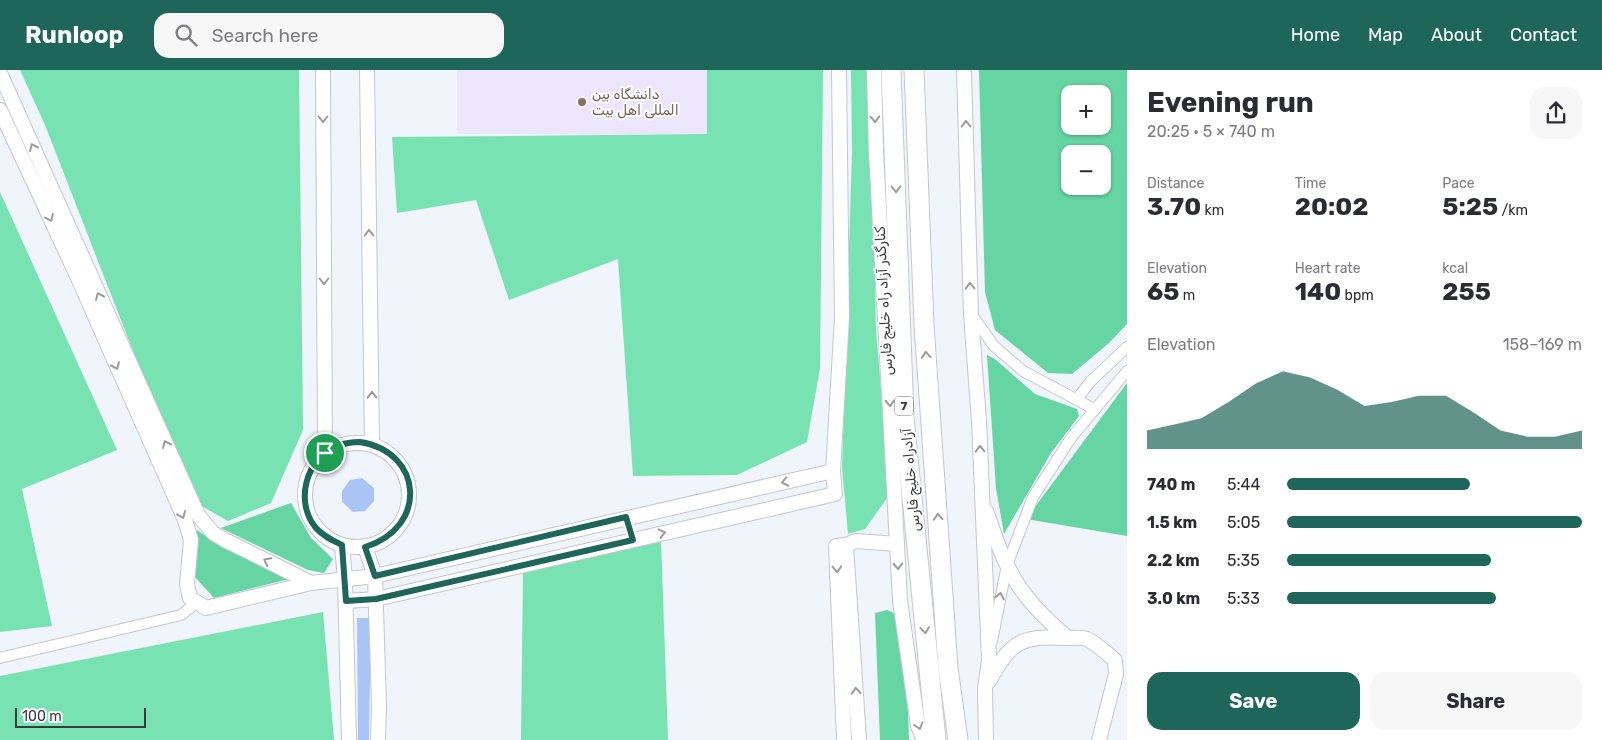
<!DOCTYPE html>
<meta charset="utf-8">
<style>
:root{--surface:#fff;--page:#f7f7f7;--text:#2b2b33;--muted:#7c7c81;--accent:#1f665a}
body{margin:0;font-family:Rubik,Cairo,sans-serif;background:var(--page);color:var(--text);height:100vh;display:flex;flex-direction:column;font-size:19px;white-space:nowrap}
*{box-sizing:border-box;margin:0}
p{font-size:16px;color:var(--muted)}
.icon{flex:none;width:28px;height:28px;fill:none;stroke:currentColor;stroke-width:2;stroke-linecap:round;stroke-linejoin:round}
.map{position:relative;flex:1;overflow:hidden}
.sheet{display:flex;flex-direction:column;background:var(--surface);width:475px}
.sheet>*{flex:none}
.fabs{position:absolute;left:1061px;top:15px;display:grid;gap:10px}
.fabs a{display:grid;place-items:center;width:50px;height:50px;border-radius:10px;background:var(--surface);box-shadow:0 1px 4px #0004;font-size:25px}
.scale{position:absolute;left:15px;bottom:12px;width:131px;box-sizing:border-box;padding-left:5px;border:2px solid #393a3d;border-top:0;font-size:14px;line-height:18px;white-space:nowrap;color:#393a3d;-webkit-text-stroke:4px #fff;paint-order:stroke}
.pin{position:absolute;display:grid;place-items:center;width:42px;height:42px;color:#fff;margin:-21px;border:2px solid #fff;border-radius:50%;box-shadow:0 1px 5px #0007}
.round{display:grid;place-items:center;flex:none;width:52px;height:52px;border-radius:15px;background:var(--page)}
.overview{display:flex;align-items:center;justify-content:space-between;height:85px;padding:0 20px}
h1{font-size:28px;font-weight:700;line-height:38px}
.metrics{display:grid;grid-template-columns:repeat(3,1fr);gap:8px;height:85px;padding:5px 20px}
.metrics div{display:grid;align-content:center}
.metrics b{font-size:25px;font-weight:700}
.metrics small{font-size:14px;font-weight:400}
.metrics p{font-size:14px}
.chart{height:140px;padding:10px 20px}
.chart p{display:flex;justify-content:space-between}
.chart svg{width:100%;height:90px;margin-top:5px;fill:var(--accent);opacity:.7}
.action{display:flex;gap:10px;margin-top:auto;padding:10px 20px}
.action a{flex:1;height:58px;border-radius:15px;background:var(--accent);color:#fff;font-size:20px;font-weight:700;line-height:58px;text-align:center}
.action a+a{background:var(--page);color:var(--text)}
ul{padding:0 20px;list-style:none;font-size:16px}
li{display:grid;grid-template-columns:80px 60px 1fr;align-items:center;height:38px}
li i{height:12px;border-radius:6px;background:var(--accent)}
header{display:flex;align-items:center;gap:30px;box-sizing:border-box;height:70px;padding:0 25px;background:var(--accent);color:#fff}
header strong{font-size:24px}
nav{display:flex;gap:28px;margin-inline-start:auto;font-size:18px}
.search{width:350px;height:45px;background:var(--page);display:flex;align-items:center;gap:12px;box-sizing:border-box;padding:0 18px;border-radius:15px;color:var(--muted);font-size:19px}
main{display:flex;flex:1;min-height:0}
.map>svg:first-child{display:block}
.education{fill:#ece6fc}
.green{fill:#78e2b2}
.forest{fill:#66d4a3;fill-rule:evenodd}
.water{fill:#aac5f5}
.lines{fill:none;stroke-linecap:round;stroke-linejoin:round}
.street-casing{stroke:#c4c7ce;stroke-width:12}
.secondary-casing{stroke:#c4c7ce;stroke-width:16}
.highway-casing{stroke:#c4c7ce;stroke-width:21}
.street{stroke:#fff;stroke-width:10}
.secondary{stroke:#fff;stroke-width:14}
.highway{stroke:#fff;stroke-width:19}
.oneway{stroke:#9c9c9e}
.route-casing{stroke:#fff;stroke-width:10}
.route{stroke:#1f665a;stroke-width:6}
.education-dot{fill:#8d6e63;stroke:#fff;stroke-width:2}
.labels{text-anchor:middle;dominant-baseline:central;stroke-width:4;stroke-linejoin:round;paint-order:stroke}
.shield{fill:#fff;stroke:#747577;stroke-width:1}
.shield-label{font-size:12px;font-weight:bold;fill:#393a3d}
.education-label{font-size:14px;fill:#785e54;stroke:#fff;text-anchor:start}
.street-label{font-size:14px;fill:#393a3d;stroke:#fff}
</style>
<header>
<strong>Runloop</strong>
<div class="search"><svg class="icon" aria-label="search" viewBox="0 0 24 24"><circle cx="10" cy="10" r="6"/><path d="M15 15l6 6"/></svg>Search here</div>
<nav><a>Home</a><a>Map</a><a>About</a><a>Contact</a></nav>
</header>
<main>
<div class="map">
<svg width="1127" height="670" viewBox="0 0 1127 670">
<rect width="100%" height="100%" fill="#f0f4fb"/>
<!-- education -->
<rect class="education" x="457" y="0" width="250" height="64"/>
<!-- green -->
<g class="green">
<polygon points="20,0 299,0 303,360 271,433 228,451 191,430 45,55"/>
<polygon points="707,0 823,0 820,298 807,372 737,405 633,406 618,189 509,230 476,130 397,143 392,67 707,64"/>
<polygon points="851,0 871,0 876,260 890,424 865,459 848,464 842,397 852,82"/>
<polygon points="0,122 117,380 22,419 52,556 0,562"/>
<polygon points="661,470 668,670 521,670 523,500"/>
<polygon points="323,542 334,670 0,670 0,606"/>
</g>
<!-- forest -->
<g class="forest">
<path d="M979 0H1127V254L1109 273 1072 304 1048 303 995 260 985 222ZM1070 24H1102V56H1070ZM1070 84H1102V116H1070Z"/>
<polygon points="987,285 995,289 1035,324 1077,339 1079,346 1051,383 1004,464 996,418"/>
<polygon points="1127,313 1127,466 1026,449"/>
<polygon points="291,433 311,468 333,489 324,503 308,500 221,458"/>
<polygon points="197,460 221,477 289,509 214,528 195,507"/>
<polygon points="887,540 898,545 906,586 909,670 880,670 875,543"/>
</g>
<!-- water -->
<g class="water">
<polygon points="362,408 374,418 374,431 365,441 353,442 342,432 342,421 350,410"/>
<polygon points="357,548 371,548 369,670 358,670"/>
</g>
<g class="lines">
<!-- street casing -->
<g class="street-casing">
<g id="street">
<polyline points="972,245 994,276 1023,301 1094,339"/>
<polyline points="1077,329 1090,312 1127,277"/>
<polyline points="992,571 1007,495 1033,427 1071,368 1127,301"/>
<polyline points="0,588 181,545 196,533"/>
</g>
</g>
<!-- secondary casing -->
<g class="secondary-casing">
<g id="secondary">
<polyline points="323,0 325,383"/>
<polyline points="367,0 372,374"/>
<polyline points="874,0 876,81 900,531 918,656 924,670"/>
<polyline points="964,0 971,245 979,351 989,591 985,618 986,670"/>
<polyline points="0,3 198,445 213,463 225,470 311,513"/>
<polyline points="0,40 78,208 185,450 191,470 187,514 190,528 206,538 311,513 375,506 833,401"/>
<circle cx="357" cy="425" r="52"/>
<path d="M986 441C993 459 998 478 1007 495 1021 525 1043 547 1068 568"/>
<polyline points="342,475 345,509 349,670"/>
<polyline points="846,475 856,471 897,474"/>
<polyline points="365,477 375,506 379,636 378,670"/>
<polyline points="346,531 376,529 835,424 833,401 842,247 839,0"/>
<path d="M989 611C1010 574 1019 565 1063 568 1070 568 1080 567 1087 569 1096 573 1107 584 1115 590L1116 604 1099 670"/>
<polyline points="844,670 836,476 846,475 859,670"/>
</g>
</g>
<!-- highway casing -->
<g class="highway-casing">
<g id="highway">
<polyline points="891,0 904,347 936,670"/>
<polyline points="914,0 924,255 948,598 958,670"/>
</g>
</g>
<!-- street -->
<use href="#street" class="street"/>
<!-- secondary -->
<use href="#secondary" class="secondary"/>
<!-- highway -->
<use href="#highway" class="highway"/>
</g>
<!-- one-way arrows -->
<defs><path id="oneway-chevron" d="M-2-3.5L2.5 0L-2 3.5" fill="none" stroke-width="1.6" stroke-linecap="round" stroke-linejoin="round" transform="scale(1.25)"/></defs>
<g class="oneway">
<use href="#oneway-chevron" transform="translate(323 49) rotate(90)"/>
<use href="#oneway-chevron" transform="translate(875 49) rotate(88)"/>
<use href="#oneway-chevron" transform="translate(966 54) rotate(-92)"/>
<use href="#oneway-chevron" transform="translate(33 77) rotate(-114)"/>
<use href="#oneway-chevron" transform="translate(896 119) rotate(88)"/>
<use href="#oneway-chevron" transform="translate(50 148) rotate(65)"/>
<use href="#oneway-chevron" transform="translate(369 163) rotate(-91)"/>
<use href="#oneway-chevron" transform="translate(324 211) rotate(90)"/>
<use href="#oneway-chevron" transform="translate(970 216) rotate(-92)"/>
<use href="#oneway-chevron" transform="translate(99 226) rotate(-114)"/>
<use href="#oneway-chevron" transform="translate(926 285) rotate(-94)"/>
<use href="#oneway-chevron" transform="translate(116 296) rotate(66)"/>
<use href="#oneway-chevron" transform="translate(372 325) rotate(-91)"/>
<use href="#oneway-chevron" transform="translate(890 333) rotate(87)"/>
<use href="#oneway-chevron" transform="translate(166 374) rotate(-114)"/>
<use href="#oneway-chevron" transform="translate(980 379) rotate(-92)"/>
<use href="#oneway-chevron" transform="translate(785 412) rotate(168)"/>
<use href="#oneway-chevron" transform="translate(182 445) rotate(67)"/>
<use href="#oneway-chevron" transform="translate(938 447) rotate(-94)"/>
<use href="#oneway-chevron" transform="translate(662 463) rotate(-13)"/>
<use href="#oneway-chevron" transform="translate(267 491) rotate(-153)"/>
<use href="#oneway-chevron" transform="translate(898 496) rotate(87)"/>
<use href="#oneway-chevron" transform="translate(837 499) rotate(88)"/>
<use href="#oneway-chevron" transform="translate(1000 526) rotate(-78)"/>
<use href="#oneway-chevron" transform="translate(925 560) rotate(84)"/>
<use href="#oneway-chevron" transform="translate(856 621) rotate(-94)"/>
<use href="#oneway-chevron" transform="translate(919 656) rotate(72)"/>
</g>
<g class="lines">
<!-- route casing -->
<g class="route-casing">
<path id="route" d="M360 372C424 382 428 458 365 477L375 506 626 447 633 470 376 529 346 531 342 475C332 470 323 466 316 458 294 432 306 388 337 376 345 373 352 372 360 372Z"/>
</g>
<!-- route -->
<use href="#route" class="route"/>
</g>
<!-- markers -->
<circle class="education-dot" cx="582" cy="32" r="5"/>
<g class="labels">
<!-- shield labels -->
<rect class="shield" x="895" y="326.5" width="18" height="19" rx="4"/>
<g class="shield-label">
<text x="904" y="336">7</text>
</g>
<!-- education labels -->
<g class="education-label">
<text x="592" y="24">دانشگاه بین<tspan x="592" dy="16">المللی اهل بیت</tspan></text>
</g>
<!-- street labels -->
<g class="street-label">
<text transform="translate(884 231) rotate(-93)">کنارگذر آزاد راه خلیج فارس</text>
<text transform="translate(911 410) rotate(-95)">آزادراه خلیج فارس</text>
</g>
</g>
</svg>
<div class="fabs">
<a>+</a>
<a>−</a>
</div>
<div class="scale">100 m</div>
<div class="pin" style="left:325px;top:383px;background:#1e9e55"><svg class="icon" aria-label="arrive" viewBox="0 0 24 24"><path d="M6 21V4h12l-3 4 3 4H6"/></svg></div>
</div>
<section class="sheet">
<div class="overview"><div><h1>Evening run</h1><p>20:25 · 5 × 740 m</p></div><a class="round"><svg class="icon" aria-label="share" viewBox="0 0 24 24"><path d="M12 15V3M7 8l5-5 5 5M5 13v7h14v-7"/></svg></a></div>
<div class="metrics">
<div><p>Distance</p><b>3.70<small> km</small></b></div>
<div><p>Time</p><b>20:02</b></div>
<div><p>Pace</p><b>5:25<small> /km</small></b></div>
</div>
<div class="metrics">
<div><p>Elevation</p><b>65<small> m</small></b></div>
<div><p>Heart rate</p><b>140<small> bpm</small></b></div>
<div><p>kcal</p><b>255</b></div>
</div>
<div class="chart"><p><span>Elevation</span>158–169 m</p>
<svg viewBox="0 0 160 44" preserveAspectRatio="none"><path d="M0 44V35L10 32L20 29L30 21L40 12L50 6L60 9L70 15L80 23L90 21L100 18L110 18L120 26L130 35L140 38L150 38L160 35V44z"/></svg>
</div>
<ul>
<li><b>740 m</b>5:44<i style="width:62%"></i></li>
<li><b>1.5 km</b>5:05<i style="width:100%"></i></li>
<li><b>2.2 km</b>5:35<i style="width:69%"></i></li>
<li><b>3.0 km</b>5:33<i style="width:71%"></i></li>
</ul>
<div class="action"><a>Save</a><a>Share</a></div>
</section>
</main>
